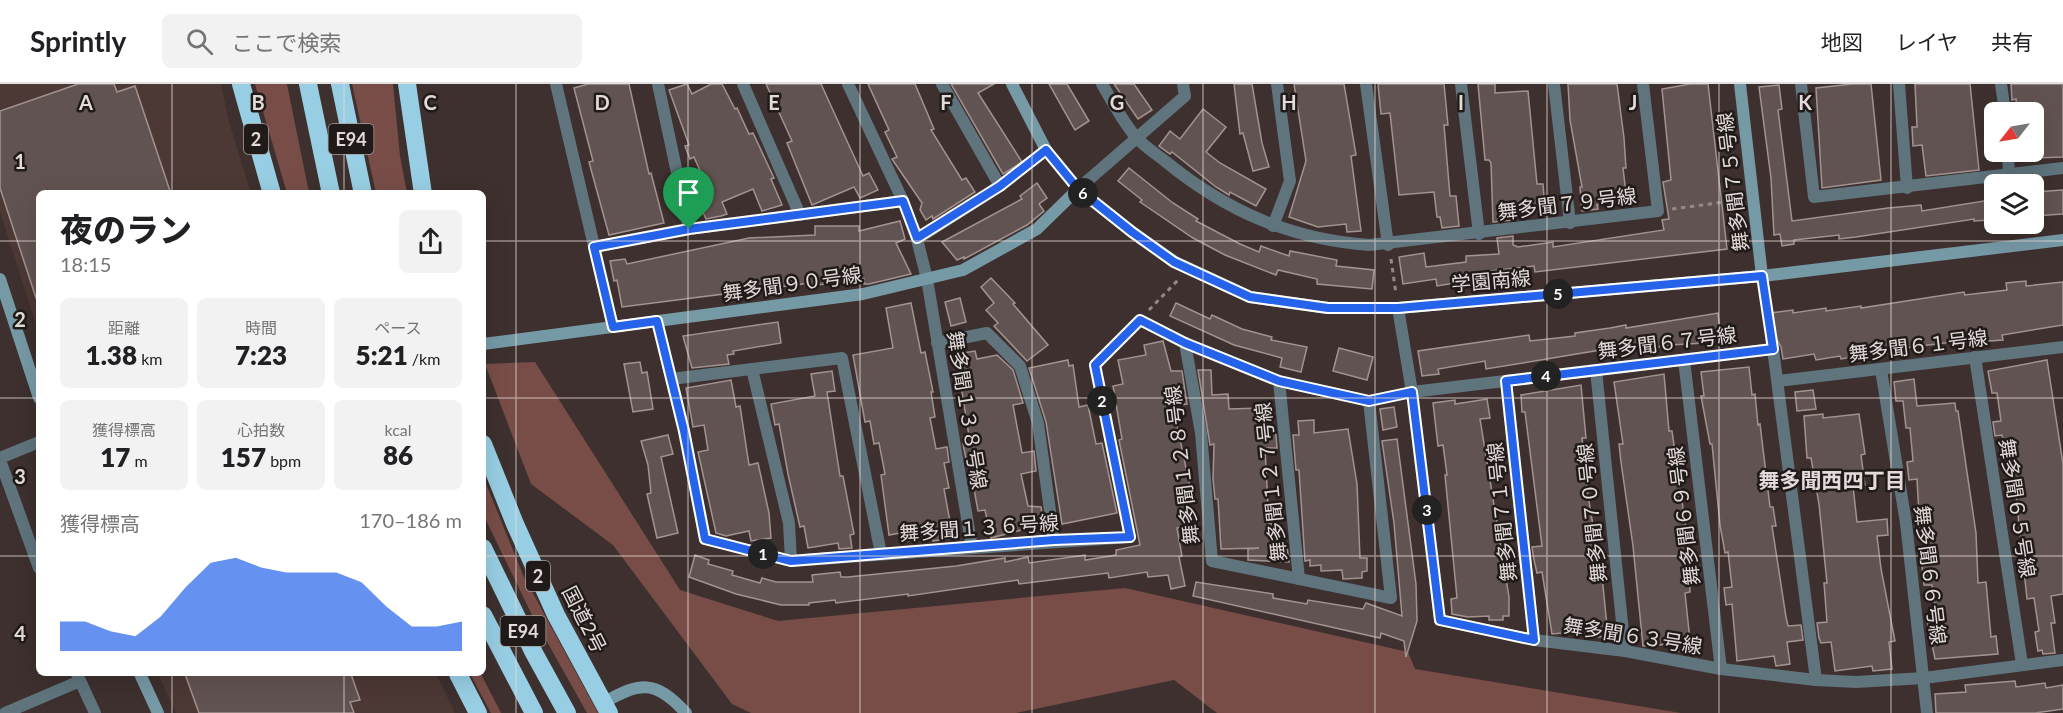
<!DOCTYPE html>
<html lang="ja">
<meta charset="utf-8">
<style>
:root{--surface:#fff;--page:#f2f2f2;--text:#202124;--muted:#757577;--line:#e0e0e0;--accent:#2563eb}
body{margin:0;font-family:Lato,"Noto Sans JP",sans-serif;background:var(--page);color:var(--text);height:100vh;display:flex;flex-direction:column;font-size:22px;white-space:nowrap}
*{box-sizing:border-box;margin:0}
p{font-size:20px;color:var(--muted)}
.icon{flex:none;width:33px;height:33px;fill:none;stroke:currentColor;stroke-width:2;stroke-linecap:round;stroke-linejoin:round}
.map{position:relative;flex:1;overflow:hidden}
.details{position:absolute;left:36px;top:106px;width:450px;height:486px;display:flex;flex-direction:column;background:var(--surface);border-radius:9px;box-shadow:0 6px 24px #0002}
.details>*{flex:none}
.needle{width:39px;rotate:239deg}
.fabs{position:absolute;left:1984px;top:18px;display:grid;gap:12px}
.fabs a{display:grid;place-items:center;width:60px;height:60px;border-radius:9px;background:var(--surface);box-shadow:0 6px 24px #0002;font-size:30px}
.pin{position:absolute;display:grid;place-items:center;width:51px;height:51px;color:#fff;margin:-62px -26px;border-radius:50% 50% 50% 0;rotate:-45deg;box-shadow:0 0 6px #0007}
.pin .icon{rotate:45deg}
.km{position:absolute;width:30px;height:30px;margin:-15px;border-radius:50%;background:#222;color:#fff;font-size:16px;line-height:30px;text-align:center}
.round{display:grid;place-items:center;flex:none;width:63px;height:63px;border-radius:9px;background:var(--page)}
.head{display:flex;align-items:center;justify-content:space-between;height:102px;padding:0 24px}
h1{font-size:33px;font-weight:800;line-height:45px}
.stats{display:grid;grid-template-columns:repeat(3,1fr);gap:9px;height:102px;padding:6px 24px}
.stats div{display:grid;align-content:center;border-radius:9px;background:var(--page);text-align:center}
.stats b{font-size:26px;font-weight:800}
.stats small{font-size:16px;font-weight:400}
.stats p{font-size:16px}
.chart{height:168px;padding:12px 24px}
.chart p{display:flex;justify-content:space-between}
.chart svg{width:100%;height:108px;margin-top:6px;fill:var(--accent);opacity:.7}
header{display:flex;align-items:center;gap:36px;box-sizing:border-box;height:84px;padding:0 30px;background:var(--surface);border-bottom:2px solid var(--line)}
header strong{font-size:28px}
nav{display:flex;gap:33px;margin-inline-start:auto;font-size:21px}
.search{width:420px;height:54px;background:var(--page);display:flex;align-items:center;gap:15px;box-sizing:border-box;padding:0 21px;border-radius:9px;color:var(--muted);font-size:22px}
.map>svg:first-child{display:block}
.built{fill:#4c3835}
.green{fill:#784d47}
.building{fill:#615351;stroke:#a39390;stroke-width:1.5}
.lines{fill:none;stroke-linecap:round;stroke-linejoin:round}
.path{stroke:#938886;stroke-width:3;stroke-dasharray:4.5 4.5;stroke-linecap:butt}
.street{stroke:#5f747d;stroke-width:12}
.secondary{stroke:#7699a6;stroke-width:12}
.highway{stroke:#98cee3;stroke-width:18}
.route-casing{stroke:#fff;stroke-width:12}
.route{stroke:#2563eb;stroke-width:8}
.grid{fill:none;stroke:#e3dad9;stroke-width:1.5;stroke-opacity:0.55}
.labels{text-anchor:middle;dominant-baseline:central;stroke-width:5;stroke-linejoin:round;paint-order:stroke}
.shield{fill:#201a19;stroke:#a8a09f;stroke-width:1.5}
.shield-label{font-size:18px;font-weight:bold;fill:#e3dad9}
.street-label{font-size:20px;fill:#e3dad9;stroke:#201a19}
.neighbourhood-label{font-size:21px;font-weight:bold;fill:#e3dad9;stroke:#201a19}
.grid-label{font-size:20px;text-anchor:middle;font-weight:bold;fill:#e3dad9;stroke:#201a19;stroke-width:5;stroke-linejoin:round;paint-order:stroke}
</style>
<header>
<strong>Sprintly</strong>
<div class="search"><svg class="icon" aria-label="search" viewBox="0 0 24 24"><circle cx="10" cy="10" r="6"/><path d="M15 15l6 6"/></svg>ここで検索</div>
<nav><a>地図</a><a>レイヤ</a><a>共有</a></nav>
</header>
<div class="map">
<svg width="2063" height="629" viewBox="0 0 2063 629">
<rect width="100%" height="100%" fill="#3d302e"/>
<!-- built -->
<g class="built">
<polygon points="0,0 221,0 229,38 251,109 39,110 39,250 0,128"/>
<polygon points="158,590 436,590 455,629 176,629"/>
</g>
<!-- green -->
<g class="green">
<polygon points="255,0 287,0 309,109 287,109"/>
<polygon points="352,0 393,0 400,72 407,109 376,109"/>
<polygon points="535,278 680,506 778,537 1125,504 1408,568 1415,585 1681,629 1217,629 1174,596 1016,629 751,629 732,620 613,461 531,400 485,280"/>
<polygon points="483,392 523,491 598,629 587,629 532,531 483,430"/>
<polygon points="470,590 481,590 501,629 491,629"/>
</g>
<!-- building -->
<g class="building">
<polygon points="78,0 114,0 117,8 135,2 171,110 39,110 39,214 36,214 0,104 0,27"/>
<polygon points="588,0 629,0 649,90 651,89 664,139 609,151 589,78 593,77 574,4"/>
<polygon points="687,0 692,10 711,0 722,0 735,25 737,24 749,50 753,49 774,94 771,95 782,121 762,127 753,105 722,118 727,130 721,132 706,135 702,126 698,128 691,112 708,105 694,73 690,75 685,62 689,61 669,6"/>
<polygon points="766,0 821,0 863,92 869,89 878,106 860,114 854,103 812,121 787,59 792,57"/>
<polygon points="868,0 915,0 934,45 931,46 962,96 966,94 975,108 933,135 932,132 926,136 920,126 922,119 892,75 897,73 885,48 889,46"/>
<polygon points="951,0 994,0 978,9 1022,78 1003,90"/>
<polygon points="1049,0 1067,0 1089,37 1075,46"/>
<polygon points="1114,0 1134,0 1152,26 1138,35"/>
<polygon points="1234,0 1252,0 1262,59 1269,83 1253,87 1243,49 1240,50"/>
<polygon points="1294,0 1344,0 1356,71 1351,72 1361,147 1347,148 1346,140 1318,143 1289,133 1306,77"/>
<polygon points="1378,0 1444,0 1448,41 1444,41 1450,112 1456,112 1459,142 1442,144 1440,133 1437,133 1434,108 1399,111 1390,29 1381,30"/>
<polygon points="1478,0 1495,0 1495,9 1528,7 1537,100 1543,100 1545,126 1511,129 1512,136 1493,138 1491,79 1489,76 1485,76"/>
<polygon points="1568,0 1617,0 1624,54 1626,84 1623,84 1627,118 1597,121 1598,125 1582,127 1580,103 1582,103 1570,36"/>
<polygon points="1690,0 1708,0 1727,165 1535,188 1534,182 1491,187 1491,193 1437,202 1436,195 1403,200 1399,173 1424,169 1426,183 1466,178 1466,172 1499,170 1497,154 1513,152 1513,161 1518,163 1553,158 1553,163 1664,146 1662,136 1669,135 1663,98 1671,96 1662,5"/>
<polygon points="1852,0 1871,0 1881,96 1822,104 1816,4"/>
<polygon points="1915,0 1970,0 1979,86 1926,92 1922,61 1913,62 1912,43 1917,43"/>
<polygon points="2011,0 2063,0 2063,73 2034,74 2034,28 2017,28 2016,15 2012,16"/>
<polygon points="1779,1 1782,25 1778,26 1792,137 1888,124 1921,121 1922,127 1990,116 1991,136 1974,137 1974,135 1856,153 1839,155 1839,151 1794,156 1794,160 1782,162 1780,150 1774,151 1771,94 1759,3"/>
<polygon points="1203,25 1226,43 1206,68 1220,79 1266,105 1256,122 1230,108 1229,111 1216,103 1172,68 1170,70 1159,62 1170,47 1180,55"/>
<polygon points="1129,84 1173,119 1198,135 1196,137 1240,160 1259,168 1261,162 1289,172 1290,167 1337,176 1336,182 1374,186 1372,205 1317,200 1317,195 1278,186 1276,191 1225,171 1193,154 1140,118 1142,116 1118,97"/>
<polygon points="1037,99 1047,114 1039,120 1044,127 1027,141 964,175 964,173 957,176 942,158 1022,115 1020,112"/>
<polygon points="2063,106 2063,130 2034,132 2034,108"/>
<polygon points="900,137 905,155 896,159 911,190 869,200 864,200 864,195 830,194 830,200 810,201 810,199 622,223 617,196 614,197 610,177 625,175 627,180 749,154 815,151 815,142 859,142 859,147"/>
<polygon points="991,194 1015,219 1013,220 1048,261 1027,277 994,242 998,239 986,226 994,219 981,203"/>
<polygon points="2026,197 2026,202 2063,198 2063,241 2002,251 2003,256 1975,258 1975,261 1961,262 1960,257 1897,265 1897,268 1881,270 1880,268 1841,275 1840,272 1816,276 1814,270 1783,275 1781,263 1775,252 1771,229 1793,226 1793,229 1826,224 1826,227 1861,222 1861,224 1964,208 1965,211 2007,206 2006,199"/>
<polygon points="960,214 966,238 951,242 945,218"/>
<polygon points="911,219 921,269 925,268 933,308 931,308 935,333 930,334 936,365 947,363 949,378 944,379 949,404 944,405 953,454 933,457 932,452 902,458 900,449 889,451 881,391 885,390 879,359 874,360 870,337 865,338 853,271 893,264 886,224"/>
<polygon points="1176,219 1210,235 1212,231 1242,245 1272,253 1271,256 1307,263 1301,288 1280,283 1282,274 1234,261 1170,232"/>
<polygon points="1718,229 1721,258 1670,261 1643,266 1642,263 1613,267 1613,264 1486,285 1485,277 1438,285 1439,290 1422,292 1418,267 1529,251 1530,257 1575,252 1575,249 1610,244 1626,241 1626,244"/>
<polygon points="778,238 781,259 733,267 734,270 727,271 729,280 692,284 683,252"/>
<polygon points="1163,257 1171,287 1182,287 1187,320 1173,322 1190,403 1183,405 1190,441 1177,444 1182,472 1179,473 1185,502 1171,505 1168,491 1148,493 1147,488 1109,494 1108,489 1019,500 1018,496 908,512 908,510 836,519 835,516 809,519 809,521 781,521 736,510 689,493 695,471 709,476 708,480 733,487 732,491 760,499 762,494 776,498 813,498 812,491 840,488 841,493 848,493 956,482 1005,474 1005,478 1028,473 1029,479 1085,471 1085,476 1116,471 1116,466 1140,461 1119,356 1122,355 1113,302 1123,300 1118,276 1146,271 1144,261"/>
<polygon points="1339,264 1373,273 1367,296 1333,287"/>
<polygon points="975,267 977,275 997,271 1013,286 1023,319 1013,321 1022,369 1034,367 1036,387 1021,390 1028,422 1041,423 1043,435 1028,438 1029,444 991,454 985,426 978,427 974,405 979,404 973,374 966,375 963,360 963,353 969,352 956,270"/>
<polygon points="1068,276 1069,282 1073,281 1079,323 1088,321 1096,360 1102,359 1117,429 1062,440 1046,338 1029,284"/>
<polygon points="2047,276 2063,380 2063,510 2051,512 2055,539 2051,539 2055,569 2043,570 2042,566 2038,567 2035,548 2039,547 2034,514 2027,515 2013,383 2007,384 2002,351 1995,352 1993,338 2001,337 1997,309 1992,309 1988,287"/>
<polygon points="640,278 642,289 647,288 653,325 633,328 624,280"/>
<polygon points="1749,283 1752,311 1755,310 1758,341 1760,340 1770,423 1773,423 1776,442 1772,442 1786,533 1788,542 1801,541 1803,556 1787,558 1790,580 1776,582 1774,572 1737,577 1732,520 1726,521 1724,504 1732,503 1728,468 1725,469 1720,441 1712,360 1710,360 1701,312 1704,312 1701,288"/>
<polygon points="1198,286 1211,286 1212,311 1228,310 1229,325 1260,324 1260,333 1264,332 1265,348 1273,348 1276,351 1277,364 1265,364 1269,440 1272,439 1273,464 1287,463 1289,478 1248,476 1248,465 1259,464 1221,465 1218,415 1215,415 1213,395 1214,360 1210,361"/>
<polygon points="832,287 835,307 827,308 840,392 843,392 854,450 850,451 852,464 839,465 838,459 808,464 804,442 800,443 788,390 779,340 775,341 771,320 815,312 811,290"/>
<polygon points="1664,290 1669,347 1672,347 1687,452 1690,508 1685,509 1691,566 1674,568 1673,560 1643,562 1633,462 1621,378 1619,360 1623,360 1614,298"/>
<polygon points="1914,295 1917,322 1955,319 1956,327 1958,327 1976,449 1978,499 1986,498 1991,553 1996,552 1998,570 1935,575 1926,531 1936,530 1932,501 1924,501 1922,482 1929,481 1925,447 1920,448 1917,395 1909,396 1907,378 1913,377 1910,344 1906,344 1903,317 1896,317 1894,298"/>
<polygon points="731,296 736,323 740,322 749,381 758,379 769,429 771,454 751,457 749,447 726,452 716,449 698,368 708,366 704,341 693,343 686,304"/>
<polygon points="1581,301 1586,354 1582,354 1588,411 1598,472 1600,472 1608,552 1589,554 1584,554 1583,547 1552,550 1542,488 1537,489 1534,476 1532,463 1542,462 1525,328 1522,328 1521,311"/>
<polygon points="1813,306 1816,325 1797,327 1795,308"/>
<polygon points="1487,315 1490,334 1480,335 1509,513 1509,532 1503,532 1503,536 1489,536 1489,532 1468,533 1452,530 1451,515 1457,514 1445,391 1447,391 1443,361 1438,362 1433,319 1455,316 1455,320"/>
<polygon points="1394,323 1397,343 1383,346 1380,325"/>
<polygon points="1823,330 1823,334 1859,330 1865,370 1861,371 1865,401 1853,402 1857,438 1887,435 1888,451 1877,452 1881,485 1895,557 1889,558 1892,585 1873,587 1872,582 1835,587 1831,558 1821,559 1819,554 1817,539 1827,538 1824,499 1827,499 1819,420 1811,374 1807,374 1804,332"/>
<polygon points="1314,336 1314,349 1348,345 1357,400 1360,474 1367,474 1367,487 1362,488 1362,494 1343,495 1342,486 1321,487 1321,481 1310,482 1310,476 1305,477 1299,386 1296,386 1293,351 1299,351 1298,337"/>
<polygon points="668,351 673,370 661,373 678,449 657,454 647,410 651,409 648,381 641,357"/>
<polygon points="1397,355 1416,500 1417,537 1406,573 1404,557 1381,549 1380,554 1193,512 1196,498 1273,510 1273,514 1307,520 1308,516 1363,525 1366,519 1402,532 1394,439 1382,357"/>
<polygon points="185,590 351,590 360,616 350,618 354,629 199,629"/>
<polygon points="2015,597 2016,603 2045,599 2046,604 2063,601 2063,625 2035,629 1936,629 1935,610 1966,608 1965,601"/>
</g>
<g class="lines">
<!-- path -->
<g class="path">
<polyline points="1011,93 1037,74"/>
<polyline points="1672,125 1740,116"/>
<polyline points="2011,140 2011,150"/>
<polyline points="1391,175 1396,210"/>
<polyline points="1764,204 1771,251"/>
<polyline points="1149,226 1180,194"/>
</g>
<!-- street -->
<g class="street">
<polyline points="556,0 613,243"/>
<polyline points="658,0 689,145"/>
<polyline points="743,0 800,131"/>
<polyline points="848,0 903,117 917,155 927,195 972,464"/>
<path d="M1102 0C1113 18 1123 39 1137 54 1145 63 1156 70 1165 77 1226 127 1290 155 1369 161L1658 127 1643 0"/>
<polyline points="1366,0 1388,161"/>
<polyline points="1461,0 1479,150"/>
<polyline points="1554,0 1570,139"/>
<polyline points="1801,0 1814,113 2063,84"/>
<polyline points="1899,0 1907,104"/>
<polyline points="2001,0 2005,28"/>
<polyline points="2008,68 2009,91"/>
<polyline points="1078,105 1185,12 1183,0"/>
<polyline points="1273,142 1290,97 1277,0"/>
<polyline points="917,155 1000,102 942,0"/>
<polyline points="594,163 689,145 903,117"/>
<polyline points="1398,224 1412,308 1440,536 1534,556 1625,567 1721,585 1816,596 1856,598 1924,594 2063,576"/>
<polyline points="657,237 684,347 705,455 791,477 1130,453 1095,281 1140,236 1185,259 1279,297 1369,317 1412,308 1773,265 1816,596"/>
<polyline points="937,259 987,249 1020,282 1038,339 1054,456"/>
<polyline points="1185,259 1201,349 1212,477 1391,514 1369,317"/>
<polyline points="1975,273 2022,580"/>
<polyline points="1684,276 1721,585"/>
<polyline points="752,285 789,439 791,477"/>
<polyline points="1596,286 1625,567"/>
<polyline points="1881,286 1906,439 1927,629"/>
<polyline points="671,295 842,274 881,470"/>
<polyline points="1279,297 1299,495"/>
<polyline points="1506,297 1534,556"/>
<polyline points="1778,297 2063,263"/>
<polyline points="0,374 39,358"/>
<polyline points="0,376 39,484"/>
<polyline points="77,590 95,629"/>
<polyline points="5,629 80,597"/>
</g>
<!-- secondary -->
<g class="secondary">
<polyline points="1012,0 1046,66 1078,105 1132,148 1175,178 1250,213 1328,224 1398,224 1762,192 2063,156"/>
<polyline points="1740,0 1762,192"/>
<polyline points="0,195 39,314"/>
<polyline points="483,260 863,210 963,186 1037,145 1078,105"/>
<polyline points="140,590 158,629"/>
<path d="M603 619C640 598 655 595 686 629"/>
</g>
<!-- highway -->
<g class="highway">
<polyline points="241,0 272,110"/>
<polyline points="308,0 331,110"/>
<polyline points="340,0 363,110"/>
<polyline points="407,0 423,110"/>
<polyline points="483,360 515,440 556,531 609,629"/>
<polyline points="483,464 534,569 567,629"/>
<polyline points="483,531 534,629"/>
<polyline points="458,590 478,629"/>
</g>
</g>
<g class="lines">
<!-- route casing -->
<g class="route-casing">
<polygon id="route" points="1046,66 1078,105 1132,148 1174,178 1250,213 1328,224 1398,224 1762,192 1773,265 1506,297 1534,556 1440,536 1412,308 1369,317 1279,297 1185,259 1140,236 1095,281 1130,453 1054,456 791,477 705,455 684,347 657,237 613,243 594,163 689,145 903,117 917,154 1000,102"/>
</g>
<!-- route -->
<use href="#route" class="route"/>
</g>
<!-- grid -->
<path class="grid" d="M172 0V110M344 0V110M516 0V629M688 0V629M860 0V629M1032 0V629M1203 0V629M1375 0V629M1547 0V629M1719 0V629M1891 0V629M0 157H39M483 157H2063M0 314H39M483 314H2063M0 472H39M483 472H2063M172 590V629M344 590V629"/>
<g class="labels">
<!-- shield labels -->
<g class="shield">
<rect x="244" y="40" width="24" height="30" rx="4.5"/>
<rect x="328.5" y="40" width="45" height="30" rx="4.5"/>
<rect x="526" y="477" width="24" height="30" rx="4.5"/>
<rect x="500.5" y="532" width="45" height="30" rx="4.5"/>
</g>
<g class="shield-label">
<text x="256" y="55">2</text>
<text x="351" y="55">E94</text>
<text x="538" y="492">2</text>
<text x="523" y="547">E94</text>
</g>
<!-- street labels -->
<g class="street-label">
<text transform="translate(1732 98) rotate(-97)">舞多聞７５号線</text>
<text transform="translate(1567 119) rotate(-7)">舞多聞７９号線</text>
<text transform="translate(1491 196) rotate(-5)">学園南線</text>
<text transform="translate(792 199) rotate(-8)">舞多聞９０号線</text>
<text transform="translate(1667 258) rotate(-7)">舞多聞６７号線</text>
<text transform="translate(1918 261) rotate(-7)">舞多聞６１号線</text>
<text transform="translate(968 326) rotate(81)">舞多聞１３８号線</text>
<text transform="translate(1181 381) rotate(-97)">舞多聞１２８号線</text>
<text transform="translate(1270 398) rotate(-96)">舞多聞１２７号線</text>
<text transform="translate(2018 424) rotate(81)">舞多聞６５号線</text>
<text transform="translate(1501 428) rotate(-96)">舞多聞７１号線</text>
<text transform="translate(1591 429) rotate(-96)">舞多聞７０号線</text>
<text transform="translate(1683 432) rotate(-97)">舞多聞６９号線</text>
<text transform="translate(979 443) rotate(-4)">舞多聞１３６号線</text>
<text transform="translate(1931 491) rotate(83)">舞多聞６６号線</text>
<text transform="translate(585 535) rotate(63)">国道2号</text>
<text transform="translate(1633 551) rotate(9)">舞多聞６３号線</text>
</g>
<!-- neighbourhood labels -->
<g class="neighbourhood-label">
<text x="1832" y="395">舞多聞西四丁目</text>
</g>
</g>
<g class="grid-label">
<text x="86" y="26">A</text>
<text x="258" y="26">B</text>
<text x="430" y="26">C</text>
<text x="602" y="26">D</text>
<text x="774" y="26">E</text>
<text x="946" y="26">F</text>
<text x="1117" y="26">G</text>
<text x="1289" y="26">H</text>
<text x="1461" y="26">I</text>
<text x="1633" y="26">J</text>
<text x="1805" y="26">K</text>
<text x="20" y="85">1</text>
<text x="20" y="243">2</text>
<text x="20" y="400">3</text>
<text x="20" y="557">4</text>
</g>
</svg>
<div class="fabs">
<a><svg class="needle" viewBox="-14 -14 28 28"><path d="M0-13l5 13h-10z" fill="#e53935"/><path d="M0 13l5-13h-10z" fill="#757577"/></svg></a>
<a><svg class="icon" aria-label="layers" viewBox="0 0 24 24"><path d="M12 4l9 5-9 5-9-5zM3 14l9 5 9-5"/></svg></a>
</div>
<div class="pin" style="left:689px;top:145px;background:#1e9e55"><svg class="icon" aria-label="arrive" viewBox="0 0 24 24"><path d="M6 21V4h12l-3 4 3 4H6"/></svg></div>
<b class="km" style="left:763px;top:470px">1</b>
<b class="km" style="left:1102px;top:317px">2</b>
<b class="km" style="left:1427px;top:426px">3</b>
<b class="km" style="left:1546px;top:292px">4</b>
<b class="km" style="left:1558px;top:210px">5</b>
<b class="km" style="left:1083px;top:109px">6</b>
<section class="details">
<div class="head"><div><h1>夜のラン</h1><p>18:15</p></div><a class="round"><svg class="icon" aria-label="share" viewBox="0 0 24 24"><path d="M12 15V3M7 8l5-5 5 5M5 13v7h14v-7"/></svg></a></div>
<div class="stats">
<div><p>距離</p><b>1.38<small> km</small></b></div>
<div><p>時間</p><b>7:23</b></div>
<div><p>ペース</p><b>5:21<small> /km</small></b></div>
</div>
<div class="stats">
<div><p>獲得標高</p><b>17<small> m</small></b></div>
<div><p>心拍数</p><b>157<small> bpm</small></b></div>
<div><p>kcal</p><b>86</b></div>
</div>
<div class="chart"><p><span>獲得標高</span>170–186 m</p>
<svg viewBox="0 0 160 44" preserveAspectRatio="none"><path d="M0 44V32L10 32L20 36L30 38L40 30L50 18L60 8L70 6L80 10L90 12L100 12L110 12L120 16L130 26L140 34L150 34L160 32V44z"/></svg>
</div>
</section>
</div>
